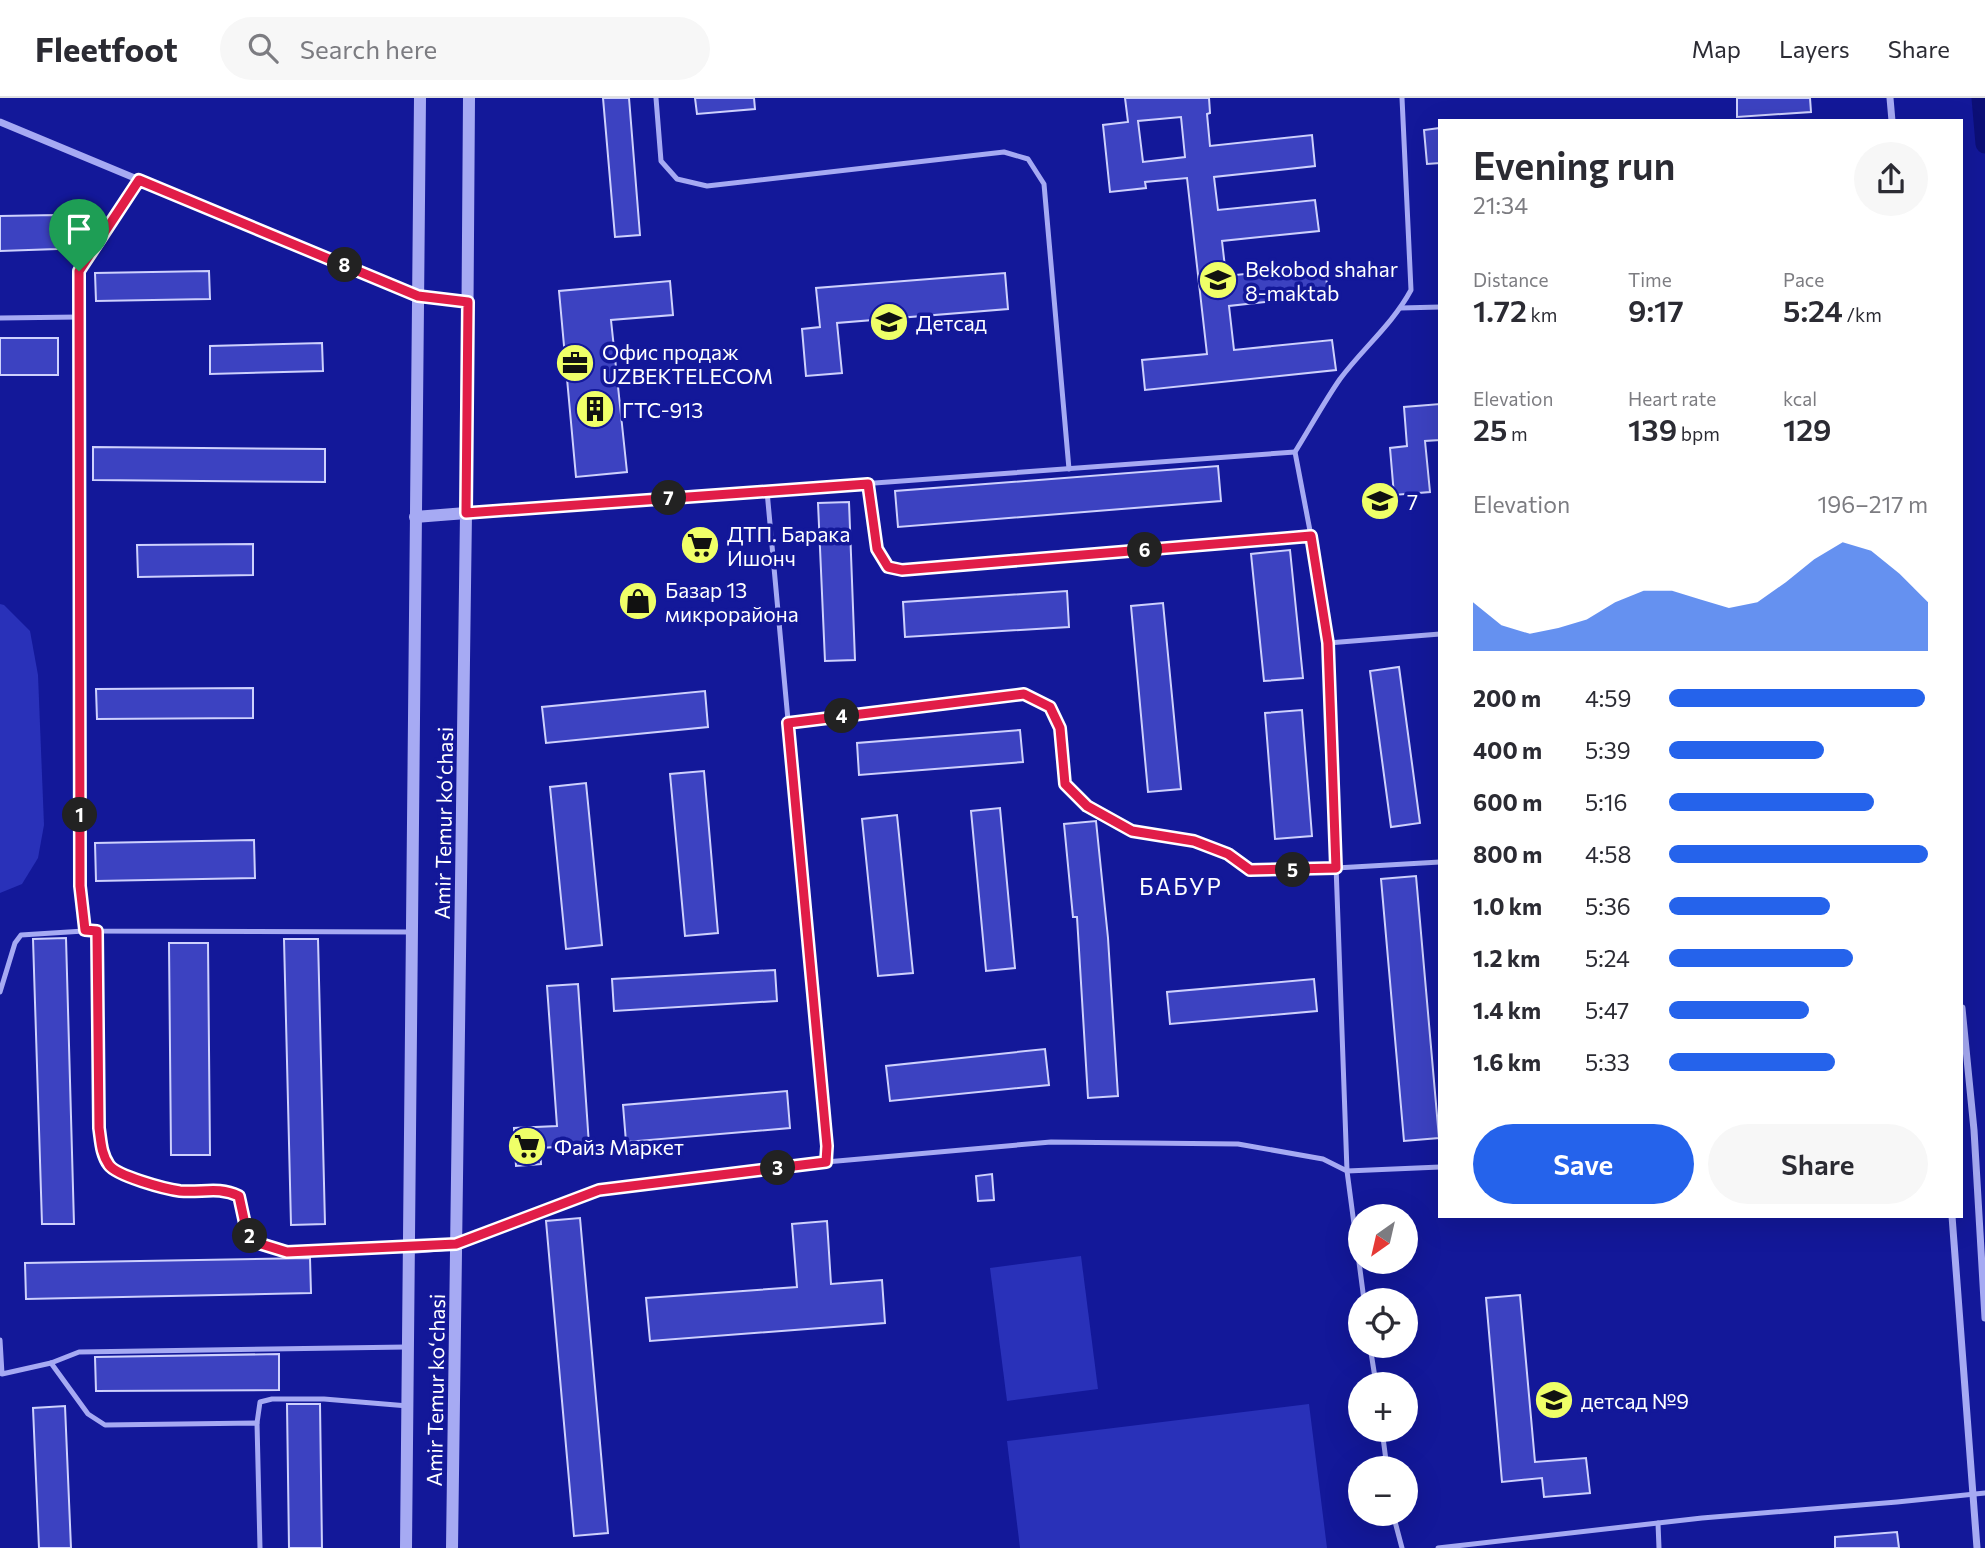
<!DOCTYPE html>
<meta charset="utf-8">
<style>
:root{--surface:#fff;--page:#f7f7f7;--text:#2b2b33;--muted:#7c7c81;--line:#e1e1e2;--accent:#2563eb}
body{margin:0;font-family:Commissioner,sans-serif;background:var(--page);color:var(--text);height:100vh;display:flex;flex-direction:column;font-size:26px;white-space:nowrap}
*{box-sizing:border-box;margin:0}
p{font-size:23px;color:var(--muted)}
.icon{flex:none;width:38px;height:38px;fill:none;stroke:currentColor;stroke-width:2;stroke-linecap:round;stroke-linejoin:round}
.map{position:relative;flex:1;overflow:hidden}
.side{position:absolute;left:1438px;top:21px;width:525px;height:1099px;display:flex;flex-direction:column;background:var(--surface);border-radius:0px;box-shadow:0 7px 28px #0002}
.side>*{flex:none}
.needle{width:46px;rotate:214deg}
.fabs{position:absolute;left:1348px;top:1106px;display:grid;gap:14px}
.fabs a{display:grid;place-items:center;width:70px;height:70px;border-radius:50%;background:var(--surface);box-shadow:0 7px 28px #0002;font-size:35px}
.pin{position:absolute;display:grid;place-items:center;width:60px;height:60px;color:#fff;margin:-72px -30px;border-radius:50% 50% 50% 0;rotate:-45deg;box-shadow:0 0 7px #0007}
.pin .icon{rotate:45deg}
.km{position:absolute;width:35px;height:35px;margin:-18px;border-radius:50%;background:#222;color:#fff;font-size:19px;line-height:35px;text-align:center}
.round{display:grid;place-items:center;flex:none;width:74px;height:74px;border-radius:37px;background:var(--page)}
.headline{display:flex;align-items:center;justify-content:space-between;height:119px;padding:0 35px}
h1{font-size:38px;font-weight:600;line-height:52px}
.figures{display:grid;grid-template-columns:repeat(3,1fr);gap:10px;height:119px;padding:7px 35px}
.figures div{display:grid;align-content:center}
.figures b{font-size:30px;font-weight:600}
.figures small{font-size:19px;font-weight:400}
.figures p{font-size:19px}
.chart{height:196px;padding:14px 35px}
.chart p{display:flex;justify-content:space-between}
.chart svg{width:100%;height:126px;margin-top:7px;fill:var(--accent);opacity:.7}
.button{display:flex;gap:14px;margin-top:auto;padding:14px 35px}
.button a{flex:1;height:80px;border-radius:42px;background:var(--accent);color:#fff;font-size:28px;font-weight:600;line-height:80px;text-align:center}
.button a+a{background:var(--page);color:var(--text)}
ul{padding:0 35px;list-style:none;font-size:23px}
li{display:grid;grid-template-columns:112px 84px 1fr;align-items:center;height:52px}
li i{height:18px;border-radius:9px;background:var(--accent)}
header{display:flex;align-items:center;gap:42px;box-sizing:border-box;height:98px;padding:0 35px;background:var(--surface);border-bottom:2px solid var(--line)}
header strong{font-size:33px}
nav{display:flex;gap:38px;margin-inline-start:auto;font-size:24px}
.search{width:490px;height:63px;background:var(--page);display:flex;align-items:center;gap:18px;box-sizing:border-box;padding:0 24px;border-radius:38px;color:var(--muted);font-size:26px}
.map>svg:first-child{display:block}
.green{fill:#2931b9}
.lines{fill:none;stroke-linecap:round;stroke-linejoin:round}
.canal{stroke:#0c0f76;stroke-width:19}
.building{fill:#3c42c1;stroke:#ced1fd;stroke-width:2;fill-rule:evenodd}
.service{stroke:#a6aaf3;stroke-width:5}
.minor{stroke:#a6aaf3;stroke-width:7}
.tertiary{stroke:#a6aaf3;stroke-width:12}
.route-casing{stroke:#fff;stroke-width:14}
.route{stroke:#e11d48;stroke-width:9}
.labels{text-anchor:middle;dominant-baseline:central;stroke-width:7;stroke-linejoin:round;paint-order:stroke}
.poi-label{font-size:21px;fill:#fff;stroke:#131899;text-anchor:start}
.street-label{font-size:21px;fill:#fff;stroke:#131899}
.neighbourhood-label{font-size:23px;letter-spacing:2px;fill:#fff;stroke:#131899}
</style>
<header>
<strong>Fleetfoot</strong>
<div class="search"><svg class="icon" aria-label="search" viewBox="0 0 24 24"><circle cx="10" cy="10" r="6"/><path d="M15 15l6 6"/></svg>Search here</div>
<nav><a>Map</a><a>Layers</a><a>Share</a></nav>
</header>
<div class="map">
<svg width="1985" height="1450" viewBox="0 0 1985 1450">
<rect width="100%" height="100%" fill="#131899"/>
<!-- green -->
<g class="green">
<polygon points="0,506 4,507 30,533 38,577 44,727 38,760 22,786 0,795"/>
<polygon points="1081,1158 1098,1291 1007,1303 990,1170"/>
<polygon points="1309,1306 1327,1450 1020,1450 1007,1343"/>
</g>
<g class="lines">
<!-- canal -->
<polyline class="canal" points="1981,0 1985,46"/>
</g>
<!-- building -->
<g class="building">
<polygon points="603,0 629,0 640,137 615,139"/>
<polygon points="695,0 754,0 755,11 697,16"/>
<path d="M1125 0H1209L1210 15 1207 16 1210 48 1312 37 1315 68 1214 79 1218 112 1315 102 1319 133 1222 143 1226 178 1325 168 1328 197 1229 208 1234 252 1332 242 1336 272 1145 292 1142 262 1207 256 1187 80 1145 84 1146 90 1110 94 1103 27 1128 24ZM1181 19 1185 59 1143 64 1138 23Z"/>
<polygon points="1737,0 1810,0 1811,14 1737,19"/>
<polygon points="1440,30 1440,65 1427,66 1424,32"/>
<polygon points="56,117 57,151 0,153 0,118"/>
<polygon points="209,173 210,201 96,203 95,175"/>
<polygon points="1005,175 1008,211 837,225 842,275 806,278 802,231 820,229 816,190"/>
<polygon points="670,183 673,217 611,222 627,374 576,379 559,193"/>
<rect x="0" y="240" width="58" height="37"/>
<polygon points="322,245 323,273 210,276 210,248"/>
<polygon points="1440,306 1440,342 1425,343 1430,394 1394,397 1390,350 1407,348 1404,309"/>
<polygon points="93,349 325,351 325,384 93,382"/>
<polygon points="1218,368 1221,403 898,429 895,393"/>
<polygon points="849,404 855,562 825,563 818,405"/>
<polygon points="253,446 253,477 138,479 137,447"/>
<polygon points="1290,452 1303,580 1264,583 1251,456"/>
<polygon points="1067,493 1069,529 905,539 903,504"/>
<polygon points="1163,505 1181,691 1148,694 1131,508"/>
<polygon points="1399,569 1420,725 1391,729 1370,573"/>
<polygon points="253,590 253,620 97,621 96,591"/>
<polygon points="705,593 708,629 546,645 542,609"/>
<polygon points="1302,612 1312,738 1275,741 1265,615"/>
<polygon points="1020,632 1023,664 859,677 857,645"/>
<polygon points="704,673 718,835 685,838 670,676"/>
<polygon points="586,685 602,847 566,851 550,689"/>
<polygon points="1000,710 1015,870 986,873 971,713"/>
<polygon points="897,717 913,875 878,878 862,721"/>
<polygon points="1096,723 1108,840 1118,998 1088,1000 1077,819 1073,819 1064,726"/>
<polygon points="254,742 255,780 96,783 95,745"/>
<polygon points="1416,778 1439,1040 1404,1043 1381,781"/>
<polygon points="66,840 74,1126 42,1126 33,841"/>
<polygon points="284,841 318,841 325,1126 291,1127"/>
<polygon points="169,845 208,845 210,1057 171,1057"/>
<polygon points="775,872 777,903 614,913 612,881"/>
<polygon points="1314,881 1317,913 1170,926 1167,894"/>
<polygon points="578,886 589,1047 540,1050 541,1066 516,1068 514,1030 557,1028 547,888"/>
<polygon points="1045,951 1049,987 890,1003 886,968"/>
<polygon points="787,993 790,1030 626,1044 623,1007"/>
<polygon points="992,1076 994,1102 978,1103 976,1078"/>
<polygon points="580,1120 608,1435 574,1438 546,1123"/>
<polygon points="827,1123 831,1186 882,1182 885,1225 650,1243 646,1200 797,1189 792,1126"/>
<polygon points="310,1160 311,1195 26,1201 25,1165"/>
<polygon points="1520,1197 1535,1364 1586,1360 1590,1395 1544,1399 1542,1380 1502,1384 1486,1200"/>
<polygon points="279,1256 279,1292 96,1293 95,1259"/>
<polygon points="287,1306 320,1306 322,1450 289,1450"/>
<polygon points="65,1308 71,1450 39,1450 33,1310"/>
<polygon points="1897,1434 1899,1450 1835,1450 1835,1439"/>
</g>
<g class="lines">
<!-- service -->
<g class="service">
<polyline points="656,0 661,63 677,81 707,88 1004,54 1028,61 1044,86 1069,371"/>
<path d="M1402 0 1411 192C1392 227 1363 250 1340 281 1324 304 1310 330 1295 354L1311 438 1328 545 1440 536"/>
<polyline points="139,82 79,173 80,787 84,833 411,834"/>
<polyline points="1401,210 1440,209"/>
<polyline points="0,220 79,219"/>
<polyline points="868,386 877,451 888,469 902,472 1311,438"/>
<polyline points="467,415 1295,354"/>
<polyline points="1328,545 1347,1073 1440,1069"/>
<polyline points="788,625 1024,596 1050,609 1060,630 1065,686 1087,708 1132,732 1194,743 1228,756 1250,772 1336,770 1440,764"/>
<path d="M97 833 99 1030C101 1043 101 1056 109 1067 117 1078 165 1091 180 1093 202 1095 218 1088 239 1098L247 1135 261 1146 287 1154 408 1150"/>
<polyline points="0,894 15,845 21,837 84,833"/>
<polyline points="826,1064 1051,1044 1238,1046 1323,1061 1347,1073 1364,1202"/>
<polyline points="457,1146 599,1092 826,1064 827,1048 767,393"/>
<polyline points="0,1242 2,1276 51,1265 79,1254 406,1249"/>
<polyline points="1370,1248 1376,1286"/>
<polyline points="51,1265 88,1316 105,1327 257,1325 260,1450"/>
<polyline points="257,1325 260,1304 272,1301 324,1301 408,1308"/>
<polyline points="1382,1332 1387,1370"/>
<polyline points="1393,1416 1402,1450"/>
<polyline points="1658,1425 1659,1450"/>
<polyline points="1438,1450 1702,1420 1897,1404 1985,1395"/>
</g>
<!-- minor -->
<g class="minor">
<polyline points="1890,0 1892,23"/>
<polyline points="0,24 418,198"/>
<polyline points="1962,910 1974,1032 1985,1220"/>
<polyline points="1952,1118 1977,1450"/>
</g>
<!-- tertiary -->
<g class="tertiary">
<polyline points="418,198 468,204"/>
<polyline points="415,419 466,415"/>
<polyline points="410,1150 456,1146"/>
<polyline points="406,1450 420,0"/>
<polyline points="452,1450 466,415 469,0"/>
</g>
</g>
<g class="lines">
<!-- route casing -->
<g class="route-casing">
<path id="route" d="M139 82 418 198 468 204 466 415 868 386 877 451 888 469 902 472 1311 438 1328 545 1336 770 1250 772 1228 756 1194 743 1132 733 1087 708 1065 686 1060 630 1050 609 1024 596 788 625 827 1048 826 1064 599 1092 456 1146 287 1154 261 1146 247 1135 239 1098C218 1088 202 1095 180 1093 165 1091 117 1078 109 1067 101 1056 101 1043 99 1030L97 833 85 832 80 788 79 173Z"/>
</g>
<!-- route -->
<use href="#route" class="route"/>
</g>
<!-- icons -->
<defs>
<g id="school-disc" transform="scale(2.0125)"><circle r="9.5" fill="#efff68" stroke="#131899"/><path d="M0-5L7-2L0 1L-7-2ZM-4 1L0 2.5L4 1V4Q0 6-4 4Z" fill="#111"/></g>
<g id="office-disc" transform="scale(2.0125)"><circle r="9.5" fill="#efff68" stroke="#131899"/><path d="M-6-3h4V-5.5h4V-3h4V5H-6ZM-1-4.5V-3h2v-1.5ZM-6 0V1H6V0Z" fill="#111"/></g>
<g id="building-disc" transform="scale(2.0125)"><circle r="9.5" fill="#efff68" stroke="#131899"/><path d="M-4-6H4V6H1V3H-1V6H-4ZM-2.5-4.3h1.7v1.8h-1.7ZM.8-4.3h1.7v1.8H.8ZM-2.5-1h1.7V.8h-1.7ZM.8-1h1.7V.8H.8Z" fill="#111"/></g>
<g id="supermarket-disc" transform="scale(2.0125)"><circle r="9.5" fill="#efff68" stroke="#131899"/><path d="M-6-5.5h2.5l.6 2H6L4.5 2H-2.5L-4.4-4H-6ZM-1.5 3.2a1.3 1.3 0 1 0 .1 0ZM3 3.2a1.3 1.3 0 1 0 .1 0Z" fill="#111"/></g>
<g id="shop-disc" transform="scale(2.0125)"><circle r="9.5" fill="#efff68" stroke="#131899"/><path d="M-5-2.5h2.3a2.7 3.5 0 0 1 5.4 0H5L5.5 6h-11ZM-1.5-2.5h3a1.5 2.3 0 0 0-3 0Z" fill="#111"/></g>
</defs>
<g fill-rule="evenodd">
<use href="#school-disc" x="1218" y="182"/>
<use href="#school-disc" x="889" y="224"/>
<use href="#office-disc" x="575" y="265"/>
<use href="#building-disc" x="595" y="311"/>
<use href="#school-disc" x="1380" y="403"/>
<use href="#supermarket-disc" x="700" y="447"/>
<use href="#shop-disc" x="638" y="503"/>
<use href="#supermarket-disc" x="527" y="1048"/>
<use href="#school-disc" x="1554" y="1302"/>
</g>
<g class="labels">
<!-- poi labels -->
<g class="poi-label">
<text x="1245" y="170">Bekobod shahar<tspan x="1245" dy="24">8-maktab</tspan></text>
<text x="916" y="224">Детсад</text>
<text x="602" y="253">Офис продаж<tspan x="602" dy="24">UZBEKTELECOM</tspan></text>
<text x="622" y="311">ГТС-913</text>
<text x="1407" y="403">7</text>
<text x="727" y="435">ДТП. Барака<tspan x="727" dy="24">Ишонч</tspan></text>
<text x="665" y="491">Базар 13<tspan x="665" dy="24">микрорайона</tspan></text>
<text x="554" y="1048">Файз Маркет</text>
<text x="1581" y="1302">детсад №9</text>
</g>
<!-- street labels -->
<g class="street-label">
<text transform="translate(443 725) rotate(-89)">Amir Temur koʻchasi</text>
<text transform="translate(435 1292) rotate(-89)">Amir Temur koʻchasi</text>
</g>
<!-- neighbourhood labels -->
<g class="neighbourhood-label">
<text x="1181" y="788">БАБУР</text>
</g>
</g>
</svg>
<div class="fabs">
<a><svg class="needle" viewBox="-14 -14 28 28"><path d="M0-13l5 13h-10z" fill="#e53935"/><path d="M0 13l5-13h-10z" fill="#7c7c81"/></svg></a>
<a><svg class="icon" aria-label="locate" viewBox="0 0 24 24"><circle cx="12" cy="12" r="6"/><path d="M12 2v4M12 18v4M2 12h4M18 12h4"/></svg></a>
<a>+</a>
<a>−</a>
</div>
<div class="pin" style="left:79px;top:173px;background:#1e9e55"><svg class="icon" aria-label="arrive" viewBox="0 0 24 24"><path d="M6 21V4h12l-3 4 3 4H6"/></svg></div>
<b class="km" style="left:80px;top:717px">1</b>
<b class="km" style="left:250px;top:1138px">2</b>
<b class="km" style="left:778px;top:1070px">3</b>
<b class="km" style="left:842px;top:618px">4</b>
<b class="km" style="left:1293px;top:772px">5</b>
<b class="km" style="left:1145px;top:452px">6</b>
<b class="km" style="left:669px;top:400px">7</b>
<b class="km" style="left:345px;top:167px">8</b>
<section class="side">
<div class="headline"><div><h1>Evening run</h1><p>21:34</p></div><a class="round"><svg class="icon" aria-label="share" viewBox="0 0 24 24"><path d="M12 15V3M7 8l5-5 5 5M5 13v7h14v-7"/></svg></a></div>
<div class="figures">
<div><p>Distance</p><b>1.72<small> km</small></b></div>
<div><p>Time</p><b>9:17</b></div>
<div><p>Pace</p><b>5:24<small> /km</small></b></div>
</div>
<div class="figures">
<div><p>Elevation</p><b>25<small> m</small></b></div>
<div><p>Heart rate</p><b>139<small> bpm</small></b></div>
<div><p>kcal</p><b>129</b></div>
</div>
<div class="chart"><p><span>Elevation</span>196–217 m</p>
<svg viewBox="0 0 160 44" preserveAspectRatio="none"><path d="M0 44V27L10 35L20 38L30 36L40 33L50 27L60 23L70 23L80 26L90 29L100 27L110 20L120 12L130 6L140 9L150 17L160 27V44z"/></svg>
</div>
<ul>
<li><b>200 m</b>4:59<i style="width:99%"></i></li>
<li><b>400 m</b>5:39<i style="width:60%"></i></li>
<li><b>600 m</b>5:16<i style="width:79%"></i></li>
<li><b>800 m</b>4:58<i style="width:100%"></i></li>
<li><b>1.0 km</b>5:36<i style="width:62%"></i></li>
<li><b>1.2 km</b>5:24<i style="width:71%"></i></li>
<li><b>1.4 km</b>5:47<i style="width:54%"></i></li>
<li><b>1.6 km</b>5:33<i style="width:64%"></i></li>
</ul>
<div class="button"><a>Save</a><a>Share</a></div>
</section>
</div>
